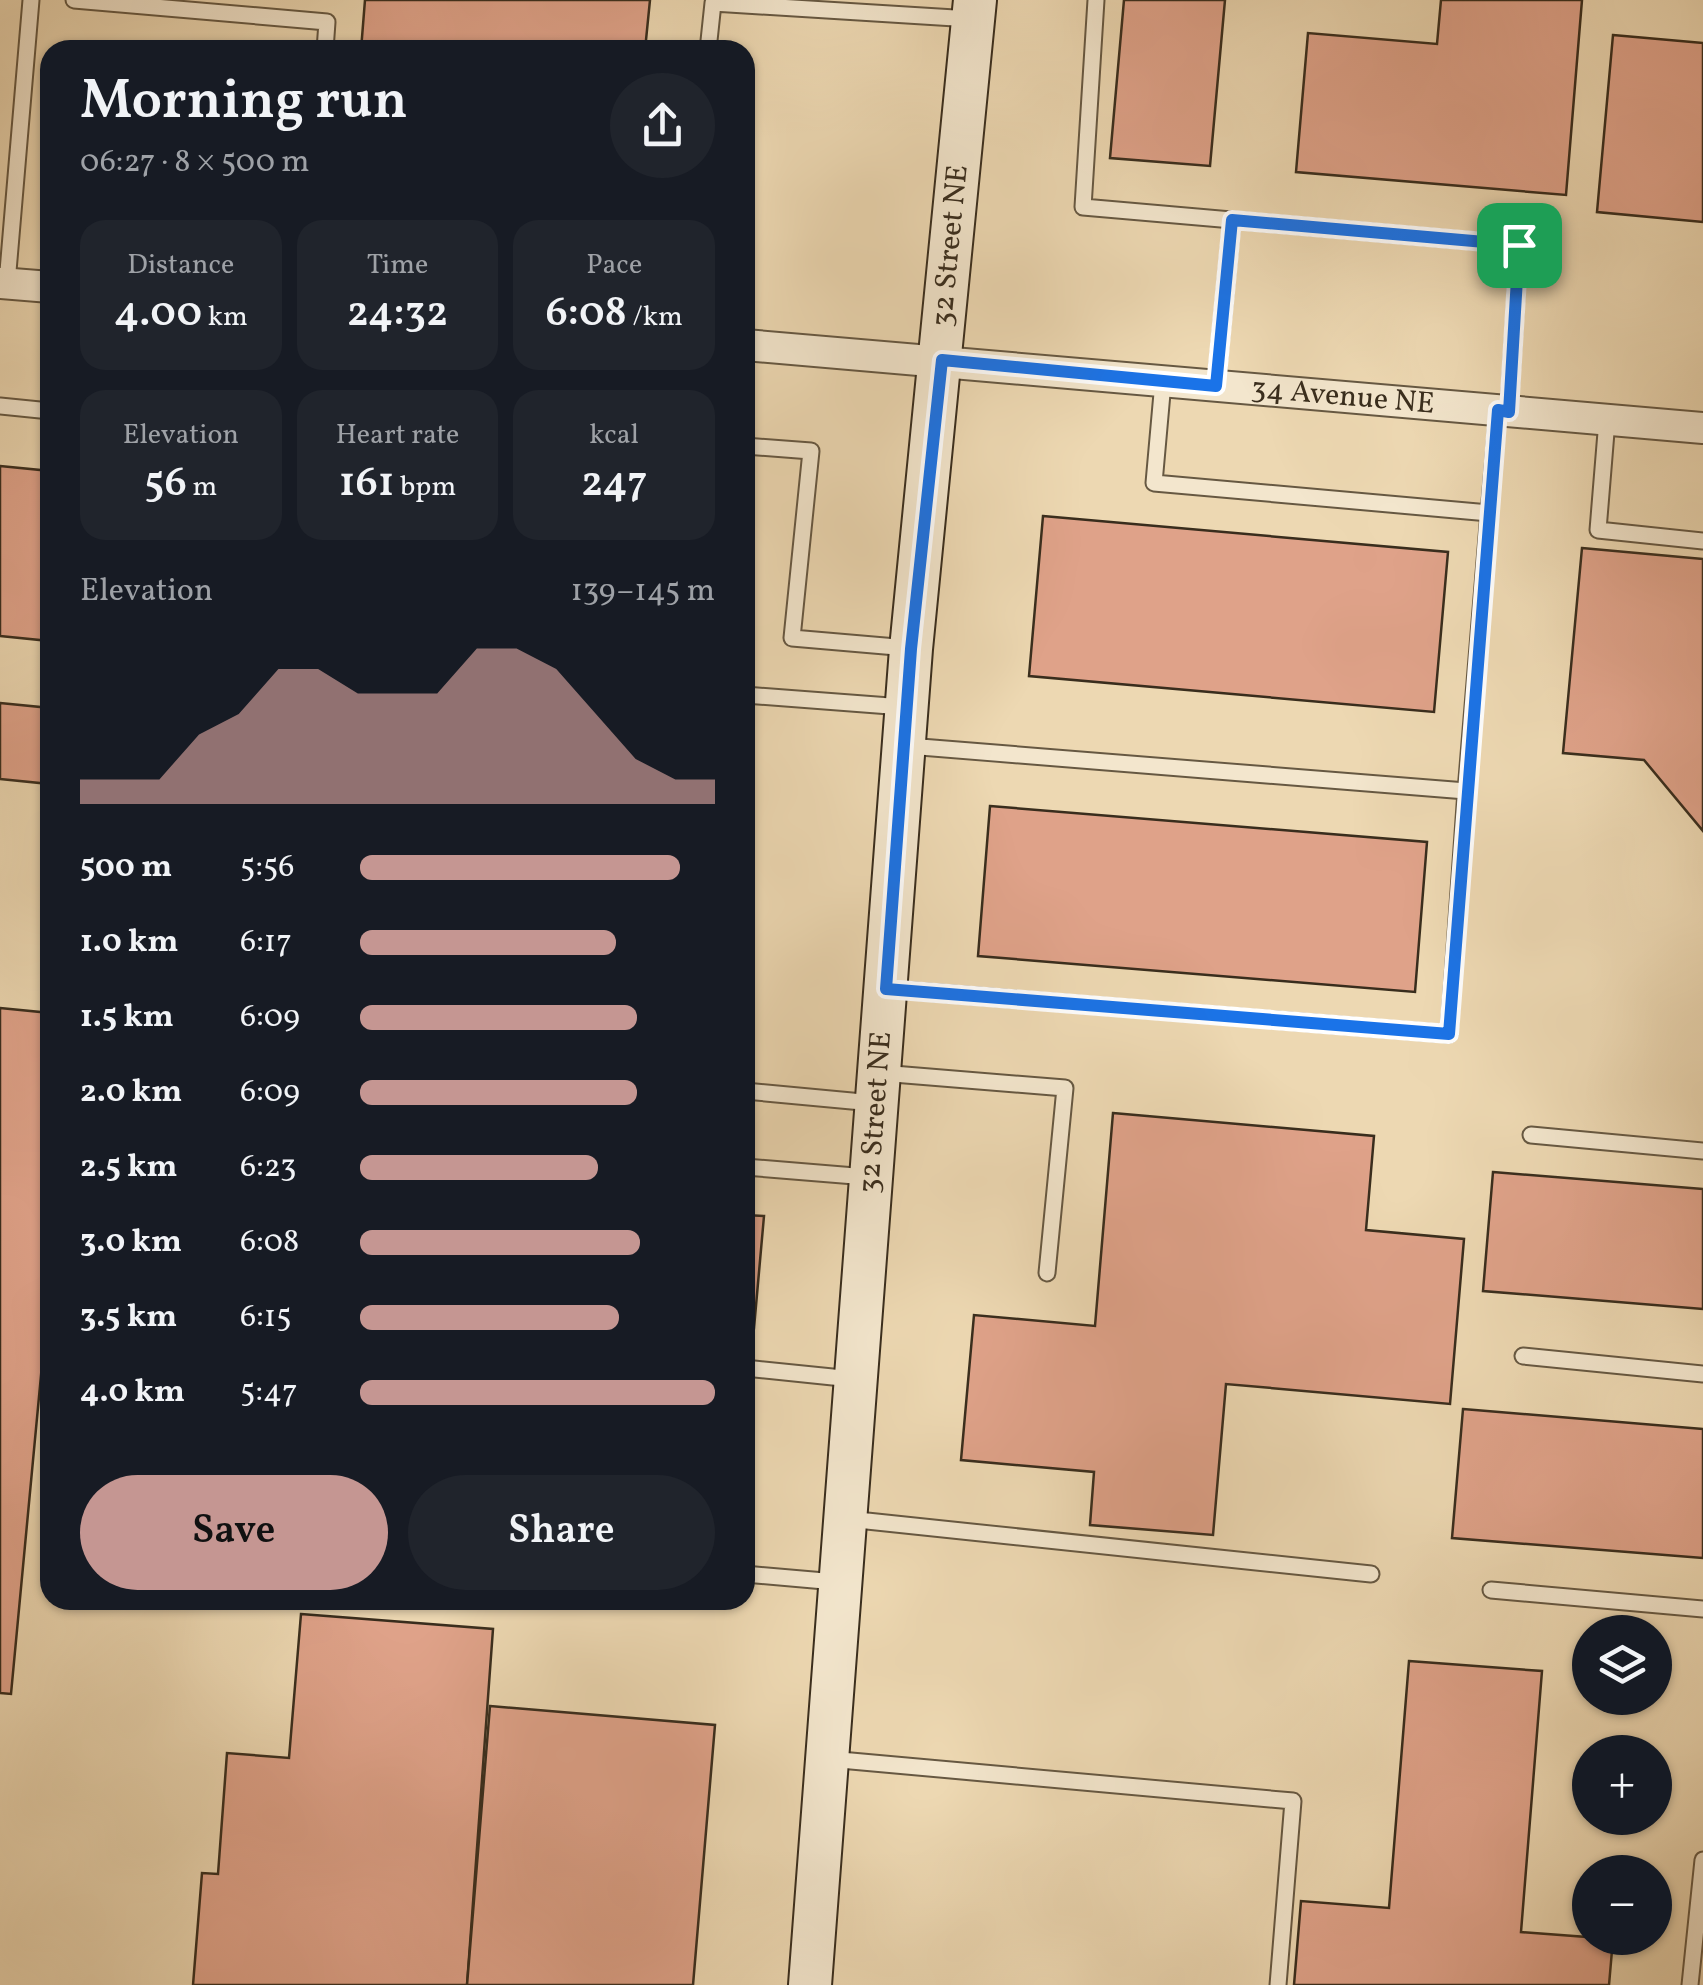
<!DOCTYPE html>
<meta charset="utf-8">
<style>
:root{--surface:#171b24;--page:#20242c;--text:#f1f3f6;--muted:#9ea1a6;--accent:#c59692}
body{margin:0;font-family:Vollkorn,serif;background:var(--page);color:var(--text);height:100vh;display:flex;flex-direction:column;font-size:38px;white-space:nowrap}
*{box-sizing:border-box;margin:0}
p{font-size:32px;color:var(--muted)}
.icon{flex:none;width:55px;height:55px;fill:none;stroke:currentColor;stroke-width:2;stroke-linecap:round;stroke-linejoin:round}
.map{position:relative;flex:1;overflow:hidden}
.details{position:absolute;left:40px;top:40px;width:715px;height:1570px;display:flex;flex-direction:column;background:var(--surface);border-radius:30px;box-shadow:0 2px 8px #0004}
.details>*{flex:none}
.fabs{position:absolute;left:1572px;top:1615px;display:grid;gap:20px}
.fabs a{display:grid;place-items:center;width:100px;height:100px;border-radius:50%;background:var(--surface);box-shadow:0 2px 8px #0004;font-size:50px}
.pin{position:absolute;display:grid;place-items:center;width:85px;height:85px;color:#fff;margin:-42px;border-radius:20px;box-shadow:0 5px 15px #0006}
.round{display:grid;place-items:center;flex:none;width:105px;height:105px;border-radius:52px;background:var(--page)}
.head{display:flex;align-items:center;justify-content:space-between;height:170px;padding:0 40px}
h1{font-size:55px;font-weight:600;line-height:75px}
.figures{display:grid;grid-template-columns:repeat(3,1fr);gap:15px;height:170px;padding:10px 40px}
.figures div{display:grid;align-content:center;border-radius:25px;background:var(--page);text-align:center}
.figures b{font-size:42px;font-weight:600}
.figures small{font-size:28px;font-weight:400}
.figures p{font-size:28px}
.chart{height:280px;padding:20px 40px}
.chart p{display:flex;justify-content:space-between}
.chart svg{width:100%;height:180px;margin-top:10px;fill:var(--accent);opacity:.7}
.cta{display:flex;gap:20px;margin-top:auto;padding:20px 40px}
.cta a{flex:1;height:115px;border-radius:60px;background:var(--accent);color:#111;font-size:40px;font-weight:600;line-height:115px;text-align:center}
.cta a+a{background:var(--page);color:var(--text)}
ul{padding:0 40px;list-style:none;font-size:32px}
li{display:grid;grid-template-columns:160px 120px 1fr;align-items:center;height:75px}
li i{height:25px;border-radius:12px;background:var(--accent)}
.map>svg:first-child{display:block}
.building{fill:#dfa289;stroke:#392d1d;stroke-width:2.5}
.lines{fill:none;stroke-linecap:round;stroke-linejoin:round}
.lane-casing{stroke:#665842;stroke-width:19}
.street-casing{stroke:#665842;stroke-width:34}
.secondary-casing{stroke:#392d1d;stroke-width:46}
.lane{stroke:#f3e6cd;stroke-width:15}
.street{stroke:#f3e6cd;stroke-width:30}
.secondary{stroke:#f3e6cd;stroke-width:42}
.route-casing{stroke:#fff;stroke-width:20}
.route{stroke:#1a73e8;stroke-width:12}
.labels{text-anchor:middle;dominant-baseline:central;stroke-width:10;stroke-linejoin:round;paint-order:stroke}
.street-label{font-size:30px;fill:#392d1d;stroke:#f3e6cd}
</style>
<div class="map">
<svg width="1703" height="1985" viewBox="0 0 1703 1985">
<rect width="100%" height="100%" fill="#edd8b2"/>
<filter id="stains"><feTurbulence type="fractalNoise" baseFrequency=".002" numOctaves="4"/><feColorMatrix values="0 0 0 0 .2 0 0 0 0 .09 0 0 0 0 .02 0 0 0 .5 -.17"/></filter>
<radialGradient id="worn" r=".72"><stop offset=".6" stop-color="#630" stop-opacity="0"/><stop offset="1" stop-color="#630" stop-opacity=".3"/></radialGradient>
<!-- building -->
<g class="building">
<polygon points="365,0 650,0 645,50 361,50"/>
<polygon points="1124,0 1225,0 1210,166 1110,158"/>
<polygon points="1441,0 1582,0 1566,195 1296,172 1308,33 1437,44"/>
<polygon points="1613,35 1703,43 1703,222 1597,212"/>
<polygon points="0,466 50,471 50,641 0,636"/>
<polygon points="745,507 750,507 745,574"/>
<polygon points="1043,516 1448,552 1434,712 1029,676"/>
<polygon points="1582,548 1703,559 1703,831 1644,760 1563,753"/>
<polygon points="0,703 50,708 50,784 0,779"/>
<polygon points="990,806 1427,842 1415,992 978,956"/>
<polygon points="0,1008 50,1013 50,1280 11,1694 0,1693"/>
<polygon points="1113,1113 1374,1136 1366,1230 1464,1239 1450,1404 1226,1384 1213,1535 1090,1525 1094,1472 961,1460 974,1315 1095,1326"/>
<polygon points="1493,1172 1703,1189 1703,1309 1483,1291"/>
<polygon points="745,1215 764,1216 754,1328 745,1327"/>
<polygon points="1463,1409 1703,1429 1703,1558 1452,1538"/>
<polygon points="301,1614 493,1629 467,1985 193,1985 202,1873 218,1874 227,1753 289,1758"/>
<polygon points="1409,1661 1542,1671 1521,1932 1613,1939 1609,1985 1294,1985 1301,1901 1389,1908"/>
<polygon points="490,1706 715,1725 693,1985 467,1985"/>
</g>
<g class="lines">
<!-- lane casing -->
<g class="lane-casing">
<g id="lane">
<polyline points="74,0 327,22 325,50"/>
<polyline points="1096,0 1083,207 1519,245 1509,411"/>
<polyline points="708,50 713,3 971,19"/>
<polyline points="7,283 31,0"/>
<polyline points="1163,382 1154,483 1489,513 1498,411"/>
<polyline points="1216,386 1232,220"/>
<polyline points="0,406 50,411"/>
<polyline points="1607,420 1598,530 1703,541"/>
<polyline points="745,446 811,451 792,638 908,648"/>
<polyline points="745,695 903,707"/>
<polyline points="908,746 1466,791 1489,513"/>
<polyline points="889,989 1449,1034 1466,791"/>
<polyline points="881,1073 1065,1088 1047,1273"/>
<polyline points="745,1091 873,1103"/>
<polyline points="1531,1135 1703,1151"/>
<polyline points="745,1167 867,1177"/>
<polyline points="1523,1356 1703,1374"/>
<polyline points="745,1368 852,1379"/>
<polyline points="848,1519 1371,1574"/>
<polyline points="745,1574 836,1582"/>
<polyline points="1491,1590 1703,1609"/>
<polyline points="829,1759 1293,1801 1278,1985"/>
<polyline points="1690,1985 1703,1860"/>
</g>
</g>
<!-- street casing -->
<g class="street-casing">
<g id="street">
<polyline points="0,283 50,287"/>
<path id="s1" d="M745 345 1703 428"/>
</g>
</g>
<!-- secondary casing -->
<g class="secondary-casing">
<g id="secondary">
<path id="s2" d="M810 1985 911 649 975 0"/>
</g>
</g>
<!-- lane -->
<use href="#lane" class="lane"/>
<!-- street -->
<use href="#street" class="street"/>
<!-- secondary -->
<use href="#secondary" class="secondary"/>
</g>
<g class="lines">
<!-- route casing -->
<g class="route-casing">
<polygon id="route" points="1232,220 1519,245 1509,412 1498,410 1449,1034 886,989 911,649 942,360 1216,386"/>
</g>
<!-- route -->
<use href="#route" class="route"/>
</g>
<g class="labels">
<!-- street labels -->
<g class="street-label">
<text stroke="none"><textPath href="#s2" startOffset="1745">32 Street NE</textPath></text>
<text stroke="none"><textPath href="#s1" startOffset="600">34 Avenue NE</textPath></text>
<text stroke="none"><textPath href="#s2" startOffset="875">32 Street NE</textPath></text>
</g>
</g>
<rect width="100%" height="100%" filter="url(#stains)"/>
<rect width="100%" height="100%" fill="url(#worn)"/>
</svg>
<div class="fabs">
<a><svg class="icon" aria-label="layers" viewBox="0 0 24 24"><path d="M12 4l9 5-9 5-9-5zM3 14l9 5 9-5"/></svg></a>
<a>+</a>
<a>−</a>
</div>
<div class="pin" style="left:1519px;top:245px;background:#1e9e55"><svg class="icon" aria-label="arrive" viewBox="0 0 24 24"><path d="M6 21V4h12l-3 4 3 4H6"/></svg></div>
<section class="details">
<div class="head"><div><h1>Morning run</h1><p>06:27 · 8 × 500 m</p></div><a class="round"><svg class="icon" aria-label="share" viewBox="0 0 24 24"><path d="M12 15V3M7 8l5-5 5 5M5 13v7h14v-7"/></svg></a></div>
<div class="figures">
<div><p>Distance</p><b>4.00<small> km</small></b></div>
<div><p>Time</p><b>24:32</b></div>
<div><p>Pace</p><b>6:08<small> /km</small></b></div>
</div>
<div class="figures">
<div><p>Elevation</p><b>56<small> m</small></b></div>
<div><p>Heart rate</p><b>161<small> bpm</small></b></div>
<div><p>kcal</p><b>247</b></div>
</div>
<div class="chart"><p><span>Elevation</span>139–145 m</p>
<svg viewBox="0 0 160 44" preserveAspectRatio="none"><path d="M0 44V38L10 38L20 38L30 27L40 22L50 11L60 11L70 17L80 17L90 17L100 6L110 6L120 11L130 22L140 33L150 38L160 38V44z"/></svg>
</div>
<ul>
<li><b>500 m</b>5:56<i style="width:90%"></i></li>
<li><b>1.0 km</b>6:17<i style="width:72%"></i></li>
<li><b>1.5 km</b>6:09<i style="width:78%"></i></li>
<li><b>2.0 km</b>6:09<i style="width:78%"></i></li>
<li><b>2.5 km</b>6:23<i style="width:67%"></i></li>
<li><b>3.0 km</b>6:08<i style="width:79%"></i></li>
<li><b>3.5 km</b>6:15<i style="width:73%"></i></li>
<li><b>4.0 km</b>5:47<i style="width:100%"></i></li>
</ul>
<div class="cta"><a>Save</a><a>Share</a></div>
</section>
</div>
